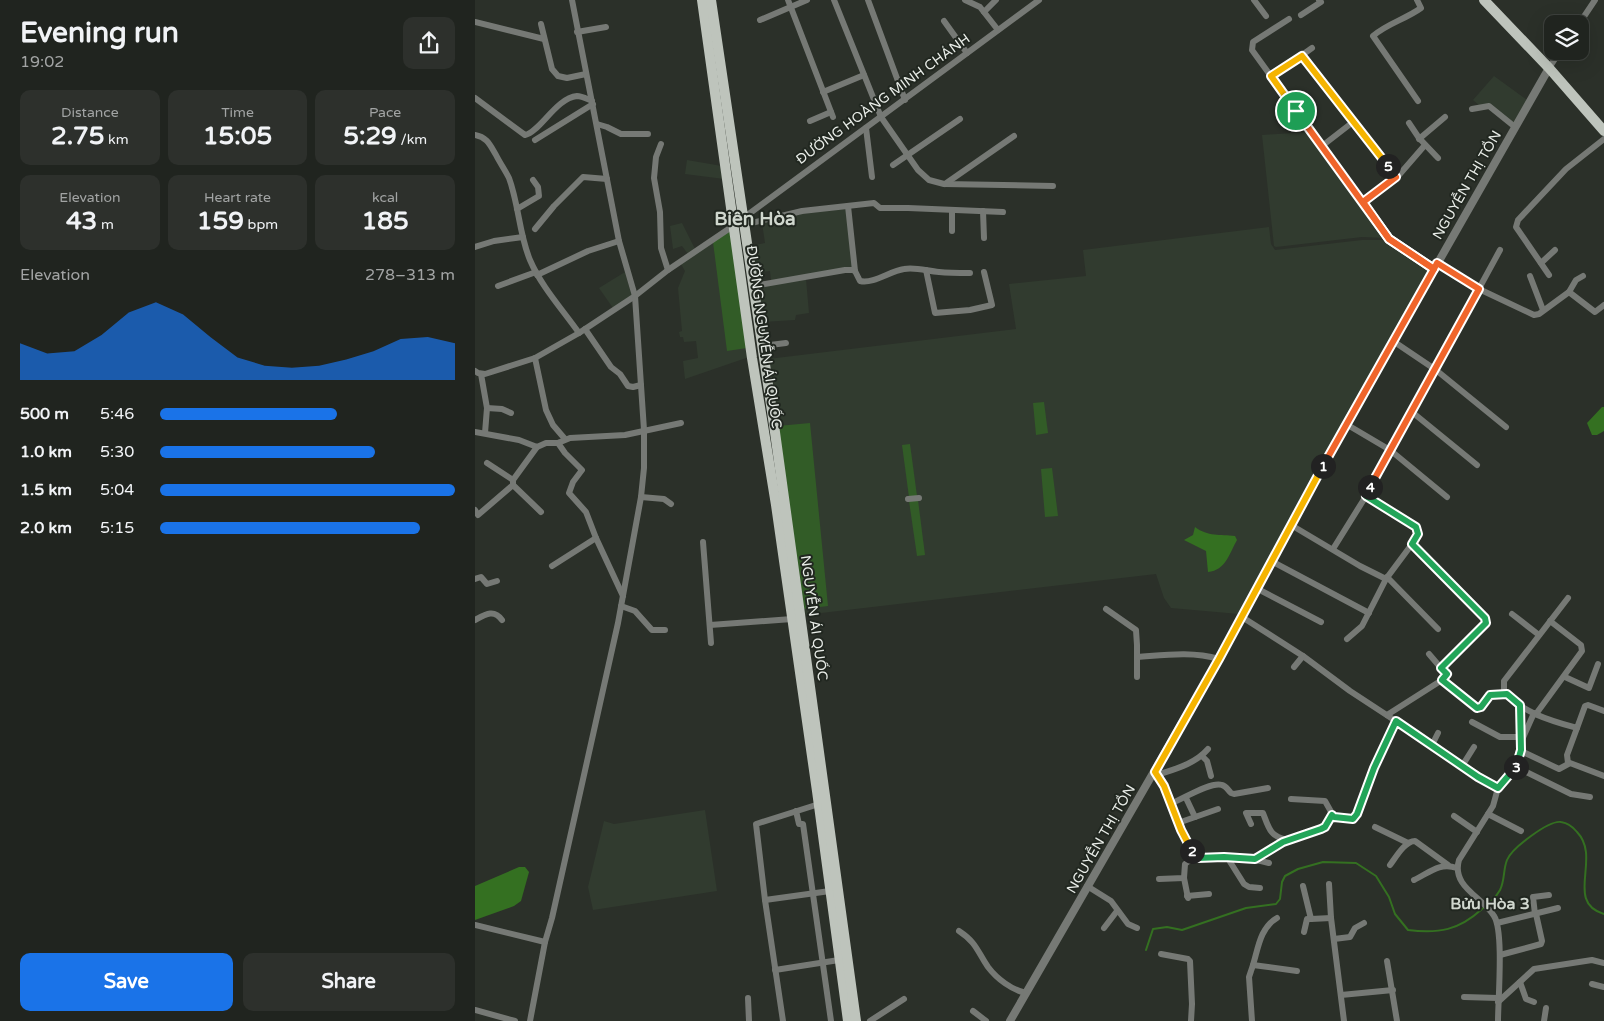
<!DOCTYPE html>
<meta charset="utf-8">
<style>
:root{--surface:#20241f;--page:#2d302c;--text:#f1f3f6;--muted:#a2a4a4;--line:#3d413d;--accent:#1a73e8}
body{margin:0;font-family:"Varela Round",sans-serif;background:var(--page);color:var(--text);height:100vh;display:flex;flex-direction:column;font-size:19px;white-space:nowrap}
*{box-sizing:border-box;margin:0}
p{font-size:16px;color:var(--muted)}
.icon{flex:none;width:28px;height:28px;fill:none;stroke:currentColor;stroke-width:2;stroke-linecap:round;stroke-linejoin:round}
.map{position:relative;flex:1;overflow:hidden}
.details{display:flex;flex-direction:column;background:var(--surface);width:475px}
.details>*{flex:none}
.controls{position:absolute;left:1069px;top:15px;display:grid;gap:10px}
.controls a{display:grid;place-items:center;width:45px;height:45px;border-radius:10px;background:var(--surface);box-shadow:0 5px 20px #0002,0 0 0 1px var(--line);font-size:25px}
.pin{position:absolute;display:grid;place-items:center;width:42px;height:42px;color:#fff;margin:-21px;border:2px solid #fff;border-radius:50%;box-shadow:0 1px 5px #0007}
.km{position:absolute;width:25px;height:25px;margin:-12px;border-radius:50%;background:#222;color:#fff;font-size:14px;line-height:25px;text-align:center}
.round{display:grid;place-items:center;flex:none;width:52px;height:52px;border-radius:10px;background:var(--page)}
.summary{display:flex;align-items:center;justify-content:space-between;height:85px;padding:0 20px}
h1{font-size:28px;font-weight:800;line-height:38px}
.stats{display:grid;grid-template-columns:repeat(3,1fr);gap:8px;height:85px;padding:5px 20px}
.stats div{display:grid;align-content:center;border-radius:10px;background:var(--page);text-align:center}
.stats b{font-size:25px;font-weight:800}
.stats small{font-size:14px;font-weight:400}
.stats p{font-size:14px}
.chart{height:140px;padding:10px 20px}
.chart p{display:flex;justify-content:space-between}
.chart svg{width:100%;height:90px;margin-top:5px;fill:var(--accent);opacity:.7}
.cta{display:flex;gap:10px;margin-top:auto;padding:10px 20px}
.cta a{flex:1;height:58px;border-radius:10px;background:var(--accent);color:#fff;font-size:20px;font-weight:800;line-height:58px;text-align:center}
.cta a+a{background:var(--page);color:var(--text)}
ul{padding:0 20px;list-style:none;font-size:16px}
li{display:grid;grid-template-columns:80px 60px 1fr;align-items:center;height:38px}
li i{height:12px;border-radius:6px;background:var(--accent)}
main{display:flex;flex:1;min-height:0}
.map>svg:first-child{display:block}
.built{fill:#313b2f}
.green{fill:#325c27}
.water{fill:#347021}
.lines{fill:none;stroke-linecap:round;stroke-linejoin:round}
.stream{stroke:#347021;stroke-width:2}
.minor{stroke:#767975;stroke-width:6}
.tertiary{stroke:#767975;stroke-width:8}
.primary{stroke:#bec4bc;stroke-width:10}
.split-1-casing{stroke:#fff;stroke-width:10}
.split-2-casing{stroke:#fff;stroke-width:10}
.split-3-casing{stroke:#fff;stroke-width:10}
.split-4-casing{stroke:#fff;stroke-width:10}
.split-5-casing{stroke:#fff;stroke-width:10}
.split-6-casing{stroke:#fff;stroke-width:10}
.split-1{stroke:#f0652b;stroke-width:6}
.split-2{stroke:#f5b400;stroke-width:6}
.split-3{stroke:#22a559;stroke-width:6}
.split-4{stroke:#22a559;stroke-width:6}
.split-5{stroke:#f0652b;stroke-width:6}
.split-6{stroke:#f5b400;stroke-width:6}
.labels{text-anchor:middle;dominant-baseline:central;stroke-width:4;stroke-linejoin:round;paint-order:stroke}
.street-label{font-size:14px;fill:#eaeee9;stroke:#212720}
.quarter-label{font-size:16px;font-weight:bold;fill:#d0d7ce;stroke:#212720}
.district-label{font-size:19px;font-weight:bold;fill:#d0d7ce;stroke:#212720}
</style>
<main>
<section class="details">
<div class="summary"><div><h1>Evening run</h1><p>19:02</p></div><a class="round"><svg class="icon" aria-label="share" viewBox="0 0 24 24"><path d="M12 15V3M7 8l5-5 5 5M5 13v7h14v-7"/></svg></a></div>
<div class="stats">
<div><p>Distance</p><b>2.75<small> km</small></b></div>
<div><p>Time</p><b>15:05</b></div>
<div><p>Pace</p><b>5:29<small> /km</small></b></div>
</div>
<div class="stats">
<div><p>Elevation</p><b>43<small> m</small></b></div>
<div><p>Heart rate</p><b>159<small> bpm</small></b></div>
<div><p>kcal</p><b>185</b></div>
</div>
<div class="chart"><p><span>Elevation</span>278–313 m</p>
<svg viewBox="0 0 160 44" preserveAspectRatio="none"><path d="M0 44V26L10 31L20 30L30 22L40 11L50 6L60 12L70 23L80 33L90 37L100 38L110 37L120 34L130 30L140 24L150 23L160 26V44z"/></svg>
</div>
<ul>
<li><b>500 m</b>5:46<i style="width:60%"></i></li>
<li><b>1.0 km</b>5:30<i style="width:73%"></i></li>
<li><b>1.5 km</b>5:04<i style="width:100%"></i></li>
<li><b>2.0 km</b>5:15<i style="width:88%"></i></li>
</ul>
<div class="cta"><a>Save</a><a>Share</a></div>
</section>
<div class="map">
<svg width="1129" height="1021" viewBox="0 0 1129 1021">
<rect width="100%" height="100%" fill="#2b3029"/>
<!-- built -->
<g class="built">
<polygon points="1019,76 1052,100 1038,123 1015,104 1005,106 998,100"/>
<polygon points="834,132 911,238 887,237 801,247 799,246 787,135"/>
<polygon points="212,160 247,166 249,179 210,174"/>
<polygon points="371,208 378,268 296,281 295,271 279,273 275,246 290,243 287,223 328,213"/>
<polygon points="207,223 220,249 213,254 207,246 198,249 195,226"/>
<polygon points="794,227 796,244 800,250 887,240 912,240 955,269 872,416 764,614 696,608 689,598 681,574 329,615 293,359 541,329 534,284 611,276 608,250"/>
<polygon points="255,230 274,357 210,379 208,361 223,358 221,341 209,342 208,337 205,337 204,332 207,331 203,288 210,271 206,264"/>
<polygon points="150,272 157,295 138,308 124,288"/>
<polygon points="331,279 334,313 321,315 320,320 288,322 281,287"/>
<polygon points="230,810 242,891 118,910 113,887 129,821 139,824"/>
</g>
<!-- green -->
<g class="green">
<polygon points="255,230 272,348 252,351 238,242"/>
<polygon points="569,402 573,433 561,435 558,403"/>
<polygon points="335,423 353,606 328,609 303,426"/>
<polygon points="435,444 442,496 434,497 427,445"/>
<polygon points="577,468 583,516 570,517 566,469"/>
<polygon points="443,500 450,555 442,556 434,501"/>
</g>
<!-- water -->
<g class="water">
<polygon points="1127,407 1129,407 1129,431 1122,435 1117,435 1112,423"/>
<path d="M720 527C733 537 745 534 760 536L762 540C754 554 751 570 733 572L731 551 709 540 718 535Z"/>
<polygon points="44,867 50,867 54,872 46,901 39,906 0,920 0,886"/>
</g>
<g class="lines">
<!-- stream -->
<path class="stream" d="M671 950 678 929 692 927 707 930 771 908 801 904 805 899 807 882 810 876 823 869 848 862 881 863 901 876 914 897 920 914 933 930C964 934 984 930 1007 909 1014 904 1021 897 1025 890 1030 880 1028 870 1032 860 1037 848 1074 820 1086 822 1093 823 1098 827 1102 832 1127 858 1089 902 1129 914"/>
<!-- minor -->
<g class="minor">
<polyline points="313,0 358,117"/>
<polyline points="359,0 406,117 443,170 454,180 469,184 578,186"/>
<polyline points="393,0 430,100"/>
<polyline points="490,0 505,7 523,30"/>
<polyline points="779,0 791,16"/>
<path d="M942 0 946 8C931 19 911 24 898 36L943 101"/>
<polyline points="509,12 521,0"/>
<polyline points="826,15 846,2 844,0"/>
<polyline points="814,19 778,42 777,50 914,239 959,269"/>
<polyline points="285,20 332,0"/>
<polyline points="469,21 492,53"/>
<polyline points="0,22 69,39"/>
<polyline points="66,24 77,69 83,76 92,78 111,74"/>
<polyline points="1104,24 1120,0"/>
<polyline points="102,32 131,27"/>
<polyline points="827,55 921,177"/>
<polyline points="1074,68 1085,51"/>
<polyline points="796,77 837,48"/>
<polyline points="348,92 389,75"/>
<path d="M0 98 50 135C65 132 81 98 102 96 107 96 112 99 117 101"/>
<polyline points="997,109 1014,106 1040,127"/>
<polyline points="335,121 356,112"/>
<polyline points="934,123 944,138 963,158"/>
<polyline points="122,124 132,127 146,134 173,134"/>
<polyline points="391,128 397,177"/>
<path d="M0 135C12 137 15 145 21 155 25 163 30 170 34 178 44 205 44 234 55 260 66 286 87 309 104 333"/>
<polyline points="944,139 970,117"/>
<polyline points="60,140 118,104"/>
<polyline points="186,144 181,157 179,178 185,212 186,248 193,270"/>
<polyline points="847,146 878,122"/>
<polyline points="418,165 485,119"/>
<polyline points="470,184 539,136"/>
<polyline points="887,202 924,175 950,145"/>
<path d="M373 206 380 271 385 281C399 284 415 271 429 269 441 267 452 271 464 272 474 273 485 273 495 273"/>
<polyline points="42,209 64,196 63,187 58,180"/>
<polyline points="477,210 477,231"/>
<polyline points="508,211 509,238"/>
<polyline points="267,219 564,0"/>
<polyline points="268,225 327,211 399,203 405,208 433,208 528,212"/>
<polyline points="60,229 79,206 108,177 132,179"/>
<polyline points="0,247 19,241 48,237"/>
<polyline points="962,263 1004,289 1059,315 1064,314 1094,292 1120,312 1129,305"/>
<polyline points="1066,263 1080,250"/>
<polyline points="451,270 460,313 495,310 517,305 509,272"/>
<polyline points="62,275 113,251 144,241"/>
<polyline points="1074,275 1041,227 1043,220 1091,169 1129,139"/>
<polyline points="1055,276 1068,310"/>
<polyline points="23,286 61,272"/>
<polyline points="278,286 370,270 377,270 380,271"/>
<polyline points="1094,292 1101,280 1108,276"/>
<polyline points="110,329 136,367 145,374 153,386 158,387 166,385"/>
<polyline points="918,341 961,370 1031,427"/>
<polyline points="287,346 311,343"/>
<polyline points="60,358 71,410 78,425 90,439"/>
<polyline points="0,371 3,373 10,374 60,358 104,333 160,296 193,270 258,226"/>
<polyline points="6,374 12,408 10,433"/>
<polyline points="12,408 27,409 36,413"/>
<polyline points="937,412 1002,465"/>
<polyline points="871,424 915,450 972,497"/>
<polyline points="0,432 44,440 62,447 71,443 83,443 95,438 150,435 206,423"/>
<polyline points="83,443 90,453 107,470 98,482 94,493 111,512 121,538 148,596"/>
<polyline points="12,463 38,480 38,485 66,512"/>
<polyline points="38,480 62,447"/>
<polyline points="166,497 189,499 196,504"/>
<polyline points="433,499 444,498"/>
<polyline points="0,510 3,515 38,485"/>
<polyline points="816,525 885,566 911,579"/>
<polyline points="228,542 236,643"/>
<polyline points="858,549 891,496 1025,250"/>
<polyline points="796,561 894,613"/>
<polyline points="77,566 121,538"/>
<polyline points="912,577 963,629"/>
<polyline points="0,579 6,577 12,584 22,581"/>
<polyline points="781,588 846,622"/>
<path d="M1093 598 1029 681V690C1044 712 1077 721 1102 728L1110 706 1113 705 1129 711"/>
<polyline points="146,606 160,611 177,630 190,630"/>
<polyline points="631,609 661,630 662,645 662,677"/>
<polyline points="1037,614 1064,635"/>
<polyline points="767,617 828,656 875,691 1023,788"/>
<path d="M0 620C11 614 19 609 27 620"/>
<polyline points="235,625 317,619"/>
<polyline points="872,639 887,626 911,579 937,544 943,533 941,527 891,496"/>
<polyline points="954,654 966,668"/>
<path d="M663 657C690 655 717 651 744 659"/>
<polyline points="819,667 828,656"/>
<polyline points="1090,677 1114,688 1123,664"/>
<polyline points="967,680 1003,708 1008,704 1015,695 1032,694"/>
<polyline points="1045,705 1045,739"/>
<polyline points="1061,714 1107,651 1106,645 1075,621"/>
<polyline points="912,715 967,680 972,674 966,668 1011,623 1011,618 937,544"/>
<polyline points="997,722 1025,737 1045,737"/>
<polyline points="957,745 963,733"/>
<polyline points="1046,751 1084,769 1095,763 1129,776"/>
<polyline points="727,756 732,761 736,776"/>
<polyline points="1093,763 1092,755 1102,728"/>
<polyline points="987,766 999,747"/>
<polyline points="1041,767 1096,794 1115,797"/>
<path d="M680 772 689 786 706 830 715 846 719 857C729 861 740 857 751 857 766 858 780 859 794 863"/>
<path d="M682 775C700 769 720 764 733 749"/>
<polyline points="711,798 720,817"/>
<polyline points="816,799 850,801 859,817 878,819 880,817 899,768 921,721"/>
<path d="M697 803C708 799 736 781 747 785 751 786 753 790 756 793L759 794 793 788"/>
<polyline points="321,811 324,824 328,824 356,1021"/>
<polyline points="1013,814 1046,831"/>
<polyline points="979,816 1002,832"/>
<polyline points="703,823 743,809"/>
<path d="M776 824 771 813H788C794 829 795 836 812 840"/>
<polyline points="900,827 933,843"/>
<polyline points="752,857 769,884 774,887 785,888"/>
<path d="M780 859C789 853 798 847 807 842 826 834 847 835 857 815"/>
<path d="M915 865C921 857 930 841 940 841L973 865"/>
<polyline points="709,878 713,898"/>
<polyline points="684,879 709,878 710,864 719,857"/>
<path d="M939 880C954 873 964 862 982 868"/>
<polyline points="854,884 856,918 869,1021"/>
<polyline points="612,886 636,901 653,924 662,928"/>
<polyline points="828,886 836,919 856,918"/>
<polyline points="712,896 734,894"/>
<polyline points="290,900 355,891"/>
<polyline points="1060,914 1058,897 1074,895"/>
<polyline points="1022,923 1083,908"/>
<polyline points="0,925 70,942"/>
<polyline points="629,928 642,911"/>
<path d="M484 931C502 943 502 951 513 967 522 979 537 990 551 993"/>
<polyline points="829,932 832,919 836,919"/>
<polyline points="859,939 875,937 880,928 889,923"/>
<polyline points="686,954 713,959 715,961 717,1004 716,1021"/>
<polyline points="1025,955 1066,944 1067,941 1061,914"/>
<polyline points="912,961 922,1021"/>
<polyline points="778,965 822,971"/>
<polyline points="300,970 364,960"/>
<polyline points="1045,982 1051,999 1059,1002"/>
<polyline points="1117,984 1129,987"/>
<polyline points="866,995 918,990"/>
<polyline points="989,997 1023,998"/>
<polyline points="273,998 274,1021"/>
<polyline points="1023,1002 1059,969 1117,960 1129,963"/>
<polyline points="0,1010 40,1021"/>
<polyline points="498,1011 511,1021"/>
<polyline points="55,1021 70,942 77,918 143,623 166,497 169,468 169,430 160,296 144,241 97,0"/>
<polyline points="308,1021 290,900 281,824 344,804"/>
<polyline points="395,1021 429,999"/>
<path d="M777 1021 774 977 776 971C783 953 783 929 802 918"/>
<path d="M1023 1021C1023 1000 1029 931 1019 916 1008 897 976 887 984 860L1018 806 1023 788 1041 767 1046 751V742L1059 713"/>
<polyline points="1069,1021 1071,1008"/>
</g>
<!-- tertiary -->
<polyline class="tertiary" points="535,1021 744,659 871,424 1074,68"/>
<!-- primary -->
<g class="primary">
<polyline points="227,0 277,358 301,505 342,791 373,1021"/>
<polyline points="236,0 299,425 381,1021"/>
<polyline points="1009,0 1074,68 1129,131"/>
</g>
</g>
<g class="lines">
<!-- split-1 casing -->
<g class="split-1-casing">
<polyline id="split-1" points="821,111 914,239 959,269 848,466"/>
</g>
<!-- split-2 casing -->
<g class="split-2-casing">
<polyline id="split-2" points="717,851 706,830 689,786 680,772 744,659 848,466"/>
</g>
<!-- split-3 casing -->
<g class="split-3-casing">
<polyline id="split-3" points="717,851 719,857 722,858 749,857 780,859 808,842 846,829 850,827 857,815 859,817 878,819 882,814 899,768 921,721 1003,777 1023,788 1041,767"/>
</g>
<!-- split-4 casing -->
<g class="split-4-casing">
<polyline id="split-4" points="895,487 891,496 941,527 943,534 937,544 1010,618 1011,623 966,668 972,674 967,680 1002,708 1006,707 1015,695 1032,694 1045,705 1046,750 1041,767"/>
</g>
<!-- split-5 casing -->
<g class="split-5-casing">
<polyline id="split-5" points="895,487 1004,289 962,263 959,269 914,239 888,202 921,177 913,166"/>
</g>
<!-- split-6 casing -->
<g class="split-6-casing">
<polyline id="split-6" points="821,111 796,76 827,56 913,166"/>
</g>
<!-- split-1 -->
<use href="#split-1" class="split-1"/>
<!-- split-2 -->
<use href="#split-2" class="split-2"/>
<!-- split-3 -->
<use href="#split-3" class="split-3"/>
<!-- split-4 -->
<use href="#split-4" class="split-4"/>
<!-- split-5 -->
<use href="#split-5" class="split-5"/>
<!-- split-6 -->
<use href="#split-6" class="split-6"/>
</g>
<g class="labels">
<!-- street labels -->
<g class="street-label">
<text transform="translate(408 99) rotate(-36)">ĐƯỜNG HOÀNG MINH CHÁNH</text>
<text transform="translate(992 185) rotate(-60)">NGUYỄN THỊ TỒN</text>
<text transform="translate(289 337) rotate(82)">ĐƯỜNG NGUYỄN ÁI QUỐC</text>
<text transform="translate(339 618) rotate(82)">NGUYỄN ÁI QUỐC</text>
<text transform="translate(626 839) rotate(-60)">NGUYỄN THỊ TỒN</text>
</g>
<!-- quarter labels -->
<g class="quarter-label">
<text x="1015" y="904">Bửu Hòa 3</text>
</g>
<!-- district labels -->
<g class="district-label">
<text x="280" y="219">Biên Hòa</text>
</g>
</g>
</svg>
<div class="controls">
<a><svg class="icon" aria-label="layers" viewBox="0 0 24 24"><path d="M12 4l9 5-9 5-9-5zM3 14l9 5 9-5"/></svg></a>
</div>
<div class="pin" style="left:821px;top:111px;background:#1e9e55"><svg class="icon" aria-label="arrive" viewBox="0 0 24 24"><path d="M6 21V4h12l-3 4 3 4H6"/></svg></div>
<b class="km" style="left:848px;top:466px">1</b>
<b class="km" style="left:717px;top:851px">2</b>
<b class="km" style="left:1041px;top:767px">3</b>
<b class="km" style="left:895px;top:487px">4</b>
<b class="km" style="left:913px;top:166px">5</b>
</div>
</main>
